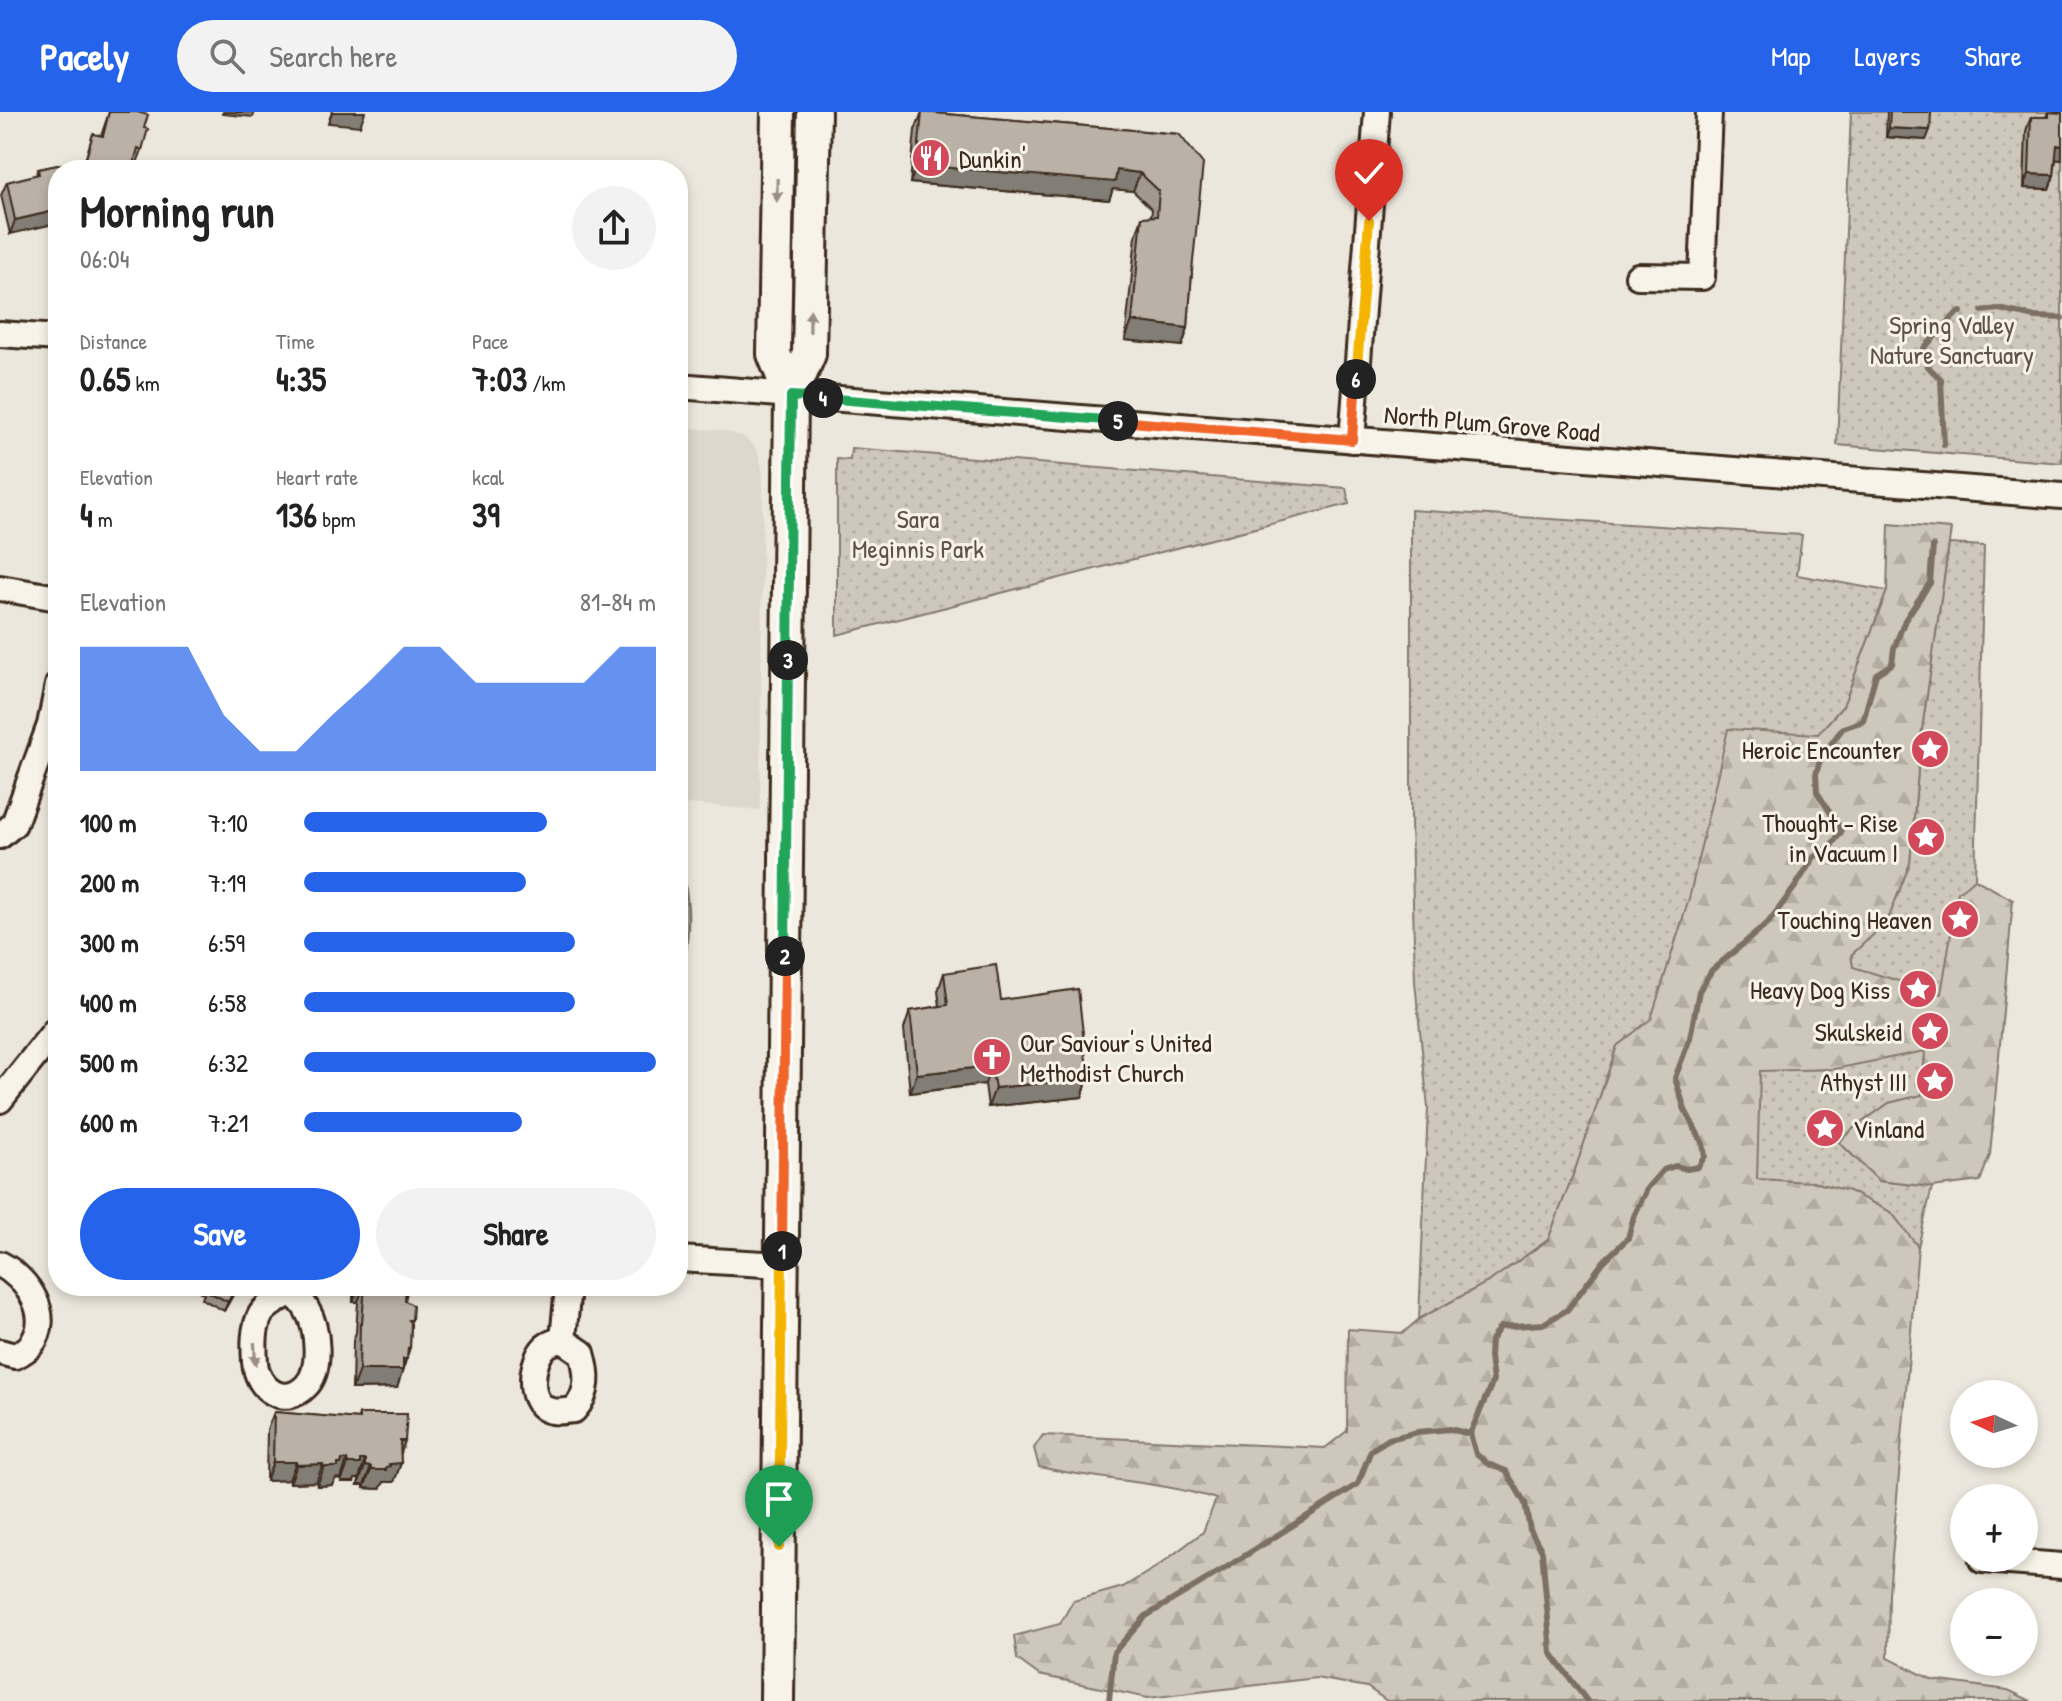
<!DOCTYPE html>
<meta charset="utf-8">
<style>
:root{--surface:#fff;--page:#f2f2f2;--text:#222;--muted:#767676;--accent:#2563eb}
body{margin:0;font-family:"Patrick Hand",sans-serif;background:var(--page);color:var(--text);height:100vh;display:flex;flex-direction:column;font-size:30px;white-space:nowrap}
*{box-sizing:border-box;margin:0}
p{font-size:26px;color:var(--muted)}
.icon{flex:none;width:44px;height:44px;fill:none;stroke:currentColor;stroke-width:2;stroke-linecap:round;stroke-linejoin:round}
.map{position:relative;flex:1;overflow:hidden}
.drawer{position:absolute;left:48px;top:48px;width:640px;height:1136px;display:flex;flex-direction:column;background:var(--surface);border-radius:32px;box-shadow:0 4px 12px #0003}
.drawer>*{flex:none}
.needle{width:52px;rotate:274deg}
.tools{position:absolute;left:1950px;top:1268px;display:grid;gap:16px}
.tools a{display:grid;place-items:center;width:88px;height:88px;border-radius:50%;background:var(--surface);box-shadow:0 4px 12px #0003;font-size:40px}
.pin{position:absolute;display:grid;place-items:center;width:68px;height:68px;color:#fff;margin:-82px -34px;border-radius:50% 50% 50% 0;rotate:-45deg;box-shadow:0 0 8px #0007}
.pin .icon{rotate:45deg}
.km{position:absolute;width:40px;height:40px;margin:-20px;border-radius:50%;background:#222;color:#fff;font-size:22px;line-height:40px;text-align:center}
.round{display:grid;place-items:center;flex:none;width:84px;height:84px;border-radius:42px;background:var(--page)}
.summary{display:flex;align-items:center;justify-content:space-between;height:136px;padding:0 32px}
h1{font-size:44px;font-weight:800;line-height:60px}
.figures{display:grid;grid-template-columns:repeat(3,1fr);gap:12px;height:136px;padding:8px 32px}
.figures div{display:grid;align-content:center}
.figures b{font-size:34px;font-weight:800}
.figures small{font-size:22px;font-weight:400}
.figures p{font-size:22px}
.chart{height:224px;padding:16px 32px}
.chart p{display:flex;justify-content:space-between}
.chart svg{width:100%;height:144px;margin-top:8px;fill:var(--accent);opacity:.7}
.cta{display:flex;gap:16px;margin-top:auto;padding:16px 32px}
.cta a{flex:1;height:92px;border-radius:48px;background:var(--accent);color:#fff;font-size:32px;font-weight:800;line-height:92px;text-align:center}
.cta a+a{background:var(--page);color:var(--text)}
ul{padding:0 32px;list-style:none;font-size:26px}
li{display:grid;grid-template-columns:128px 96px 1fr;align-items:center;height:60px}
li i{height:20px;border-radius:10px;background:var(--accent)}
header{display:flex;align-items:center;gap:48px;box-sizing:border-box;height:112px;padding:0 40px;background:var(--accent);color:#fff}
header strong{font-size:38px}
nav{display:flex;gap:44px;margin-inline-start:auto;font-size:28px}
.search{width:560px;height:72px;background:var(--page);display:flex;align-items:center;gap:20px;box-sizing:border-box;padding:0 28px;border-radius:44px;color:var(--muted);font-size:30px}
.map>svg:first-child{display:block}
.built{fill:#ddd7cc}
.grass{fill:url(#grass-dots);stroke:#84796d;stroke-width:2}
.forest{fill:url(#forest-firs);stroke:#84796d;stroke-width:2}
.water{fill:url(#water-ripples);stroke:#7c7064;stroke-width:2}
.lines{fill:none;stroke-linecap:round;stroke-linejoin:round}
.stream{stroke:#7c7064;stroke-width:6}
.minor-casing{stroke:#3b2a1e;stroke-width:30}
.major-casing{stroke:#3b2a1e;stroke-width:38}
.minor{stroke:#f7f3e8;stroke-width:24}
.major{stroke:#f7f3e8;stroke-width:32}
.wall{fill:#a09990;stroke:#3b2a1e;stroke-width:2}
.shaded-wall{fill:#827d75;stroke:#3b2a1e;stroke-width:2}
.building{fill:#bab2a7;stroke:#3b2a1e;stroke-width:2}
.oneway{fill:#998e83}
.split-1-casing{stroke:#fff;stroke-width:16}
.split-2-casing{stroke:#fff;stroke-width:16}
.split-3-casing{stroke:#fff;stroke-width:16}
.split-4-casing{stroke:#fff;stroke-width:16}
.split-5-casing{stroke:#fff;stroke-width:16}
.split-6-casing{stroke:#fff;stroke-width:16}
.split-7-casing{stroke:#fff;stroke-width:16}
.split-1{stroke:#f5b400;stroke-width:10}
.split-2{stroke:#f0652b;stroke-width:10}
.split-3{stroke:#22a559;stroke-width:10}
.split-4{stroke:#22a559;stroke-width:10}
.split-5{stroke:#22a559;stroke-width:10}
.split-6{stroke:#f0652b;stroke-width:10}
.split-7{stroke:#f5b400;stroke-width:10}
.labels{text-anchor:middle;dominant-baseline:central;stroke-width:6;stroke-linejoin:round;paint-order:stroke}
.poi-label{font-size:26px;fill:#3b2a1e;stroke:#f7f3e8;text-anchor:end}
.park-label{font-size:26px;fill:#605246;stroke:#f7f3e8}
.street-label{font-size:26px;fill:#3b2a1e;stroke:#f7f3e8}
</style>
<header>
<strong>Pacely</strong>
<div class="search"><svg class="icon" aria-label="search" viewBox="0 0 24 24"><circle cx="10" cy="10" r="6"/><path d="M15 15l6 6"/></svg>Search here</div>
<nav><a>Map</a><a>Layers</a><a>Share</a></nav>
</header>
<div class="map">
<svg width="2062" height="1589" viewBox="0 0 2062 1589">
<defs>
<pattern id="grass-dots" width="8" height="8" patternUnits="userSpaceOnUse" patternTransform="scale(2)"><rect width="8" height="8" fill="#cec8bc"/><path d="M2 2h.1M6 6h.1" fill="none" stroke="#b2aca1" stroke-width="1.8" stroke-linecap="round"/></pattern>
<pattern id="forest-firs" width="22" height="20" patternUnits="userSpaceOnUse" patternTransform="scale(2)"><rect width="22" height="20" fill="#cec8bc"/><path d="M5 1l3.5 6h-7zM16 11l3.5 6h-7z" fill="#b2aca1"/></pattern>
<pattern id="water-ripples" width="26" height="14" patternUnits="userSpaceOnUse" patternTransform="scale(2)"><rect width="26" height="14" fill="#a89f93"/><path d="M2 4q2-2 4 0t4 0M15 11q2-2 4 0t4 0" fill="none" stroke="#8a8277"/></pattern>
</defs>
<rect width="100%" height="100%" fill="#ece7dc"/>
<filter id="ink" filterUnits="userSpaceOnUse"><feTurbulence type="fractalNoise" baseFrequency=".0125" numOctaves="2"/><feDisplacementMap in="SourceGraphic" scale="16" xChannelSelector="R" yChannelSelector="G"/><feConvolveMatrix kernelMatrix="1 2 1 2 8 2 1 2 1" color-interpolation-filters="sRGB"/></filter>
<g filter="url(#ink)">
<!-- built -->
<polygon class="built" points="678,315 726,319 744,325 754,334 760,346 763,362 760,698 678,691"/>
<!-- grass -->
<g class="grass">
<polygon points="1851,0 2062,0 2062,351 1837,333"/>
<polygon points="851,336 1346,376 1349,392 837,523 837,347 850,348"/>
<polygon points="1411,398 1802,423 1797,463 1887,479 1843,594 1818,622 1689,787 1651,908 1617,934 1576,1055 1548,1128 1490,1169 1419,1207 1428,996 1415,870 1411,712"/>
<polygon points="1949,432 1984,434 1975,767 1926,939 1922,983 1889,991 1853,1017 1839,1030 1879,1069 1932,1075 1918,1135 1891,1100 1652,1198 1760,958 1834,957 1853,855 1851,843 1887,810 1910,751 1921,624"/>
</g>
<!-- forest -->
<path class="forest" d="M1889 412 1951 417 1921 624 1910 751 1887 810 1851 843 1853 855 1941 882 1958 780 1975 767 2013 788 1990 1043 1980 1069 1932 1075 1879 1069 1839 1030 1853 1017 1889 991 1922 983 1925 939 1834 957 1760 959 1757 1067 1813 1070 1849 1079 1891 1100 1918 1135 1889 1481 1888 1546 1933 1568 2008 1578 2031 1589H1387L1367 1575 1316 1566 1148 1586 1039 1563 1017 1547 1014 1524 1060 1512 1073 1489 1123 1475 1158 1454 1203 1420 1216 1387C1159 1369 1098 1368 1039 1355L1034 1336 1043 1323 1325 1336 1347 1319 1348 1217 1403 1221 1419 1207 1490 1169 1548 1128 1576 1055 1617 934 1651 907 1689 787 1728 617 1818 622 1843 594 1887 479Z"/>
<!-- water -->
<path class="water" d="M678 748C695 791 688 839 678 883Z"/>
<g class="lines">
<!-- stream -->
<g class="stream">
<polyline points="1982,199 1999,197 2035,205 2062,206"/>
<path d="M1944 333 1941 267C1931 258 1921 251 1924 236L1958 200H1961"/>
<polyline points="1109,1589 1114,1540 1146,1504 1224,1457 1358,1372 1371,1338 1389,1327 1418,1320 1450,1317 1470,1322"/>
<polyline points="1587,1589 1551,1541 1542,1439 1530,1418 1525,1391 1506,1359 1488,1352 1476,1342 1470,1322 1493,1269 1490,1245 1491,1228 1500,1215 1543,1212 1567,1198 1604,1149 1628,1126 1634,1104 1648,1075 1663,1058 1675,1054 1687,1057 1698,1055 1705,1044 1703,1032 1685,998 1675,966 1690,926 1699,879 1712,858 1768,811 1795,775 1814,745 1830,735 1841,720 1835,708 1817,680 1816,662 1821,645 1843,616 1863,609 1876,562 1892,552 1894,536 1905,508 1930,471 1933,434"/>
</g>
<!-- minor casing -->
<g class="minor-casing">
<g id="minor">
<polyline points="1638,164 1702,165 1709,0"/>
<polyline points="0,222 58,226"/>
<polyline points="678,274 2062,384"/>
<polyline points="1352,328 1377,0"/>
<polyline points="0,476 58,486"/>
<polyline points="0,724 14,712 50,613 58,573"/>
<polyline points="0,988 58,915"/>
<polyline points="678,1147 781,1153"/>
<path d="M0 1152C27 1166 54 1204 31 1233 27 1238 21 1241 15 1244L0 1240"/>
<path d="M290 1180C297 1185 303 1190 307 1198 318 1216 322 1258 306 1274 285 1296 257 1278 255 1250 254 1235 253 1216 261 1202 269 1189 287 1187 293 1174"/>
<path d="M563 1228 582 1241C588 1261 590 1281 574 1298 566 1299 556 1301 548 1298 526 1289 531 1249 545 1235 550 1231 556 1229 563 1228Z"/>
<polyline points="563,1228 568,1174"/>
<polyline points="1982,1448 2062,1454"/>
</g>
</g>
<!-- major casing -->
<g class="major-casing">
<g id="major">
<polyline points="778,0 774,242 791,284"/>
<polyline points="777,1589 791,284 809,242 814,0"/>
</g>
</g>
<!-- minor -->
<use href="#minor" class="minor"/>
<!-- major -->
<use href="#major" class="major"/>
</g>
<!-- wall -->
<g class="wall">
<polygon points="109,0 144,16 142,38 137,51 134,50 132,58 82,58 93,22 101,24"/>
<polygon points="922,0 1179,22 1192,159 1188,216 1182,234 1125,228 1136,124 1142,105 1151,105 1152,97 1133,79 1113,77 1109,88 910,71 915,18"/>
<polygon points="1887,0 1931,0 1926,28 1886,25"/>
<polygon points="2048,0 2062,1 2062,48 2056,47 2054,63 2049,77 2024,76 2026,19 2031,5 2046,5"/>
<polygon points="68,51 10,122 1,83 7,70 36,63 38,57"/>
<polygon points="944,861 1001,888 1088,966 1082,985 988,995 985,972 910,981 904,917 910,899 940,894 938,879"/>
<polygon points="190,1174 238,1174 224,1199 202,1187 204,1182"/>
<polygon points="353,1174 411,1174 410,1179 407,1179 405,1189 411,1212 410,1235 397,1276 352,1277 353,1229 356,1220 358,1190 353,1190"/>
<polygon points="274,1300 358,1307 359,1302 400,1342 401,1351 394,1370 384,1370 380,1377 364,1376 364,1373 358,1373 359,1367 355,1367 354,1370 341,1370 341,1367 336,1366 332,1373 317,1374 316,1370 290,1371 289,1368 266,1369 267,1318"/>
</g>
<!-- shaded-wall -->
<g class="shaded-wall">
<polygon points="223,0 255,0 253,5 222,2"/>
<polygon points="332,0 365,0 360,14 328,11"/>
<polygon points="1889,16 1930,18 1926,28 1886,25"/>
<polygon points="2057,33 2062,34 2062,48 2052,47"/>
<polygon points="917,53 1117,58 1140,61 1133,79 1113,77 1109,88 910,71"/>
<polygon points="2029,62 2054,63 2049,77 2024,76"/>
<polygon points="58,98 58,111 10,122 15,108"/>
<polygon points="1132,209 1188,216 1182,234 1125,228"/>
<polygon points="991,954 985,972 910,981 917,962"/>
<polygon points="1088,966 1082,985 988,995 995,976"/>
<polygon points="236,1174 238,1174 224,1199 228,1190"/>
<polygon points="359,1174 364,1174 358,1190 353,1190"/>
<polygon points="403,1174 411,1174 410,1179 407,1179 405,1185"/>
<polygon points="410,1235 397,1276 352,1277 359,1258"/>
<polygon points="400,1329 405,1329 399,1347"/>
<polygon points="342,1348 347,1348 341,1367 336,1366 332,1373 317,1374 324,1355 338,1352"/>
<polygon points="360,1348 365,1348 359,1367 355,1367 354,1370 341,1370 348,1352"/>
<polygon points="273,1350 296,1350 289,1368 266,1369"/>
<polygon points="401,1351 394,1370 384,1370 380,1377 364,1376 371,1358 389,1352"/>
<polygon points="323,1352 316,1370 290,1371 297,1353"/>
<polygon points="365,1354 371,1355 364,1373 358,1373"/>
</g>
<!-- building -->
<g class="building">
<polygon points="109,0 137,0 148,3 144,16 148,17 142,38 138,36 132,58 115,58 85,50 93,22 103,24"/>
<polygon points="922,0 1179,22 1203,52 1192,159 1188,216 1132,209 1142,105 1157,104 1159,79 1140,61 1117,58 1115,70 917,53"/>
<polygon points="1890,0 1931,0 1930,18 1889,16"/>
<polygon points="2048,0 2062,1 2062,34 2057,33 2054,63 2029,62 2031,5 2048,5"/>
<polygon points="68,51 70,58 58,58 58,98 15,108 7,70 39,62 38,57"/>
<polygon points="996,853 1001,888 1078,877 1088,966 995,976 991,954 917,962 910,899 948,893 944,861"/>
<polygon points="207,1174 236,1174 228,1190 205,1178"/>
<polygon points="365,1174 406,1174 405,1189 413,1193 412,1208 409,1208 411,1211 410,1235 408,1236 407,1247 403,1247 403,1258 359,1258 360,1211 362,1211"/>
<polygon points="274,1300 359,1307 359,1302 407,1302 405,1329 400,1329 401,1351 389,1352 390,1354 386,1355 386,1358 371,1358 371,1355 365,1354 365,1348 360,1348 360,1352 348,1352 347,1348 342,1348 341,1352 338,1352 338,1355 324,1355 323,1352 297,1353 296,1350 273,1350"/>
</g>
<!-- one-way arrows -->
<defs><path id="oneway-solid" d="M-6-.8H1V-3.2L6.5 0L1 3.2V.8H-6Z" transform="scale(2)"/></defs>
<g class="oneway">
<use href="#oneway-solid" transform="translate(777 78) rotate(91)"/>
<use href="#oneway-solid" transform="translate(810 209) rotate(-89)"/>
<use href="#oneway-solid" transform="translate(255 1242) rotate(87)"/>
</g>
</g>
<g class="lines" filter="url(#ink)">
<!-- split-1 casing -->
<g class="split-1-casing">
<polyline id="split-1" points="779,1435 782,1139"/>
</g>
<!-- split-2 casing -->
<g class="split-2-casing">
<polyline id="split-2" points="782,1139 785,844"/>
</g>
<!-- split-3 casing -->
<g class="split-3-casing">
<polyline id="split-3" points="785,844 788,548"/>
</g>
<!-- split-4 casing -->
<g class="split-4-casing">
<polyline id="split-4" points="788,548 791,284 823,286"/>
</g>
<!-- split-5 casing -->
<g class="split-5-casing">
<polyline id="split-5" points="823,286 1118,309"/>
</g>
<!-- split-6 casing -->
<g class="split-6-casing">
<polyline id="split-6" points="1118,309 1352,328 1356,267"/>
</g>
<!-- split-7 casing -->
<g class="split-7-casing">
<polyline id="split-7" points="1356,267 1369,109"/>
</g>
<!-- split-1 -->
<use href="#split-1" class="split-1"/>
<!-- split-2 -->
<use href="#split-2" class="split-2"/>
<!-- split-3 -->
<use href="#split-3" class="split-3"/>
<!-- split-4 -->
<use href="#split-4" class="split-4"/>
<!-- split-5 -->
<use href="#split-5" class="split-5"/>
<!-- split-6 -->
<use href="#split-6" class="split-6"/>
<!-- split-7 -->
<use href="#split-7" class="split-7"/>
</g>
<!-- icons -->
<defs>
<g id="restaurant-disc" transform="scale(2)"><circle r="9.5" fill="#d1495b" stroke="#f7f3e8"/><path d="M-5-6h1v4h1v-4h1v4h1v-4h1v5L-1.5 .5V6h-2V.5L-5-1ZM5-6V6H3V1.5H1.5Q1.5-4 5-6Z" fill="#fff"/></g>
<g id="sight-disc" transform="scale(2)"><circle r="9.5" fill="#d1495b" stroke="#f7f3e8"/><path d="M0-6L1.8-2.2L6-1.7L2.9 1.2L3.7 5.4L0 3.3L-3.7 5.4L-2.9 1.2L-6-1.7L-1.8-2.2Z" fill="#fff"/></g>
<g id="church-disc" transform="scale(2)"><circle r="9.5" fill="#d1495b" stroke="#f7f3e8"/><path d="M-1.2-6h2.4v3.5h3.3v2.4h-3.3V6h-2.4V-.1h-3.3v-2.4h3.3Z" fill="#fff"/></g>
</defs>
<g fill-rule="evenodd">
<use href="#restaurant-disc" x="931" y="46"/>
<use href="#sight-disc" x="1930" y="637"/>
<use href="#sight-disc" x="1926" y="725"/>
<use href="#sight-disc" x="1960" y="807"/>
<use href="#sight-disc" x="1918" y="877"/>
<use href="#sight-disc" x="1930" y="919"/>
<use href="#church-disc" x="992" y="945"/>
<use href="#sight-disc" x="1935" y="969"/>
<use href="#sight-disc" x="1825" y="1016"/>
</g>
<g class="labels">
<!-- poi labels -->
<g class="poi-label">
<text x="959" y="46" text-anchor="start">Dunkin'</text>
<text x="1902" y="637">Heroic Encounter</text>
<text x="1898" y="710">Thought - Rise<tspan x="1898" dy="30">in Vacuum I</tspan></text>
<text x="1932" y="807">Touching Heaven</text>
<text x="1890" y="877">Heavy Dog Kiss</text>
<text x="1902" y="919">Skulskeid</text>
<text x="1020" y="930" text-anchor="start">Our Saviour's United<tspan x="1020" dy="30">Methodist Church</tspan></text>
<text x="1907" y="969">Athyst III</text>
<text x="1853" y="1016" text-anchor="start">Vinland</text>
</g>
<!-- park labels -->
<g class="park-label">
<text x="1952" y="212">Spring Valley<tspan x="1952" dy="30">Nature Sanctuary</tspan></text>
<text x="918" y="406">Sara<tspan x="918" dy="30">Meginnis Park</tspan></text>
</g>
<!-- street labels -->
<g class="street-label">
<text transform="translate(1492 311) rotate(5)">North Plum Grove Road</text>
</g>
</g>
</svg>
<div class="tools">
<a><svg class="needle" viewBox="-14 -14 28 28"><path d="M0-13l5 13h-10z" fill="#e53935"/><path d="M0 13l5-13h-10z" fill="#767676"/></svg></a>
<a>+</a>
<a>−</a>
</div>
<div class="pin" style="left:779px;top:1435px;background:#1e9e55"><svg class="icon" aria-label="arrive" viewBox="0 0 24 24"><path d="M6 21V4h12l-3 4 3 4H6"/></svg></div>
<div class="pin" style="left:1369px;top:109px;background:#d93025"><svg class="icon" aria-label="check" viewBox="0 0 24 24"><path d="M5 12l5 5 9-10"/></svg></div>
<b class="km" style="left:782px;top:1139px">1</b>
<b class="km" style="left:785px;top:844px">2</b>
<b class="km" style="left:788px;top:548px">3</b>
<b class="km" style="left:823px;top:286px">4</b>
<b class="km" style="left:1118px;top:309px">5</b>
<b class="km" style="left:1356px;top:267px">6</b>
<section class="drawer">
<div class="summary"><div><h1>Morning run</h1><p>06:04</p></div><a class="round"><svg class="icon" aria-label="share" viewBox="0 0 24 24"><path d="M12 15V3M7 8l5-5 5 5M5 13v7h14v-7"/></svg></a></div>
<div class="figures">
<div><p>Distance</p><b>0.65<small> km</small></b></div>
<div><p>Time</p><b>4:35</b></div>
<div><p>Pace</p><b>7:03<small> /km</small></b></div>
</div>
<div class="figures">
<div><p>Elevation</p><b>4<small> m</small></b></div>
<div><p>Heart rate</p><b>136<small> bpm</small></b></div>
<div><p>kcal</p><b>39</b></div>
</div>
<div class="chart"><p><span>Elevation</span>81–84 m</p>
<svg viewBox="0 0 160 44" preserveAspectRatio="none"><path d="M0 44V6L10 6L20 6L30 6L40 27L50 38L60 38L70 27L80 17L90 6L100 6L110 17L120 17L130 17L140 17L150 6L160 6V44z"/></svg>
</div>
<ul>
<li><b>100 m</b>7:10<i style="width:69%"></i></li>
<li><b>200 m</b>7:19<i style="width:63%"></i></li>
<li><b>300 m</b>6:59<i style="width:77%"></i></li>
<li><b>400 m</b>6:58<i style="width:77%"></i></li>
<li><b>500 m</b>6:32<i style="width:100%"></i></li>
<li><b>600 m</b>7:21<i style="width:62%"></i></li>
</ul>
<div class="cta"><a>Save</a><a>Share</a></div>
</section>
</div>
